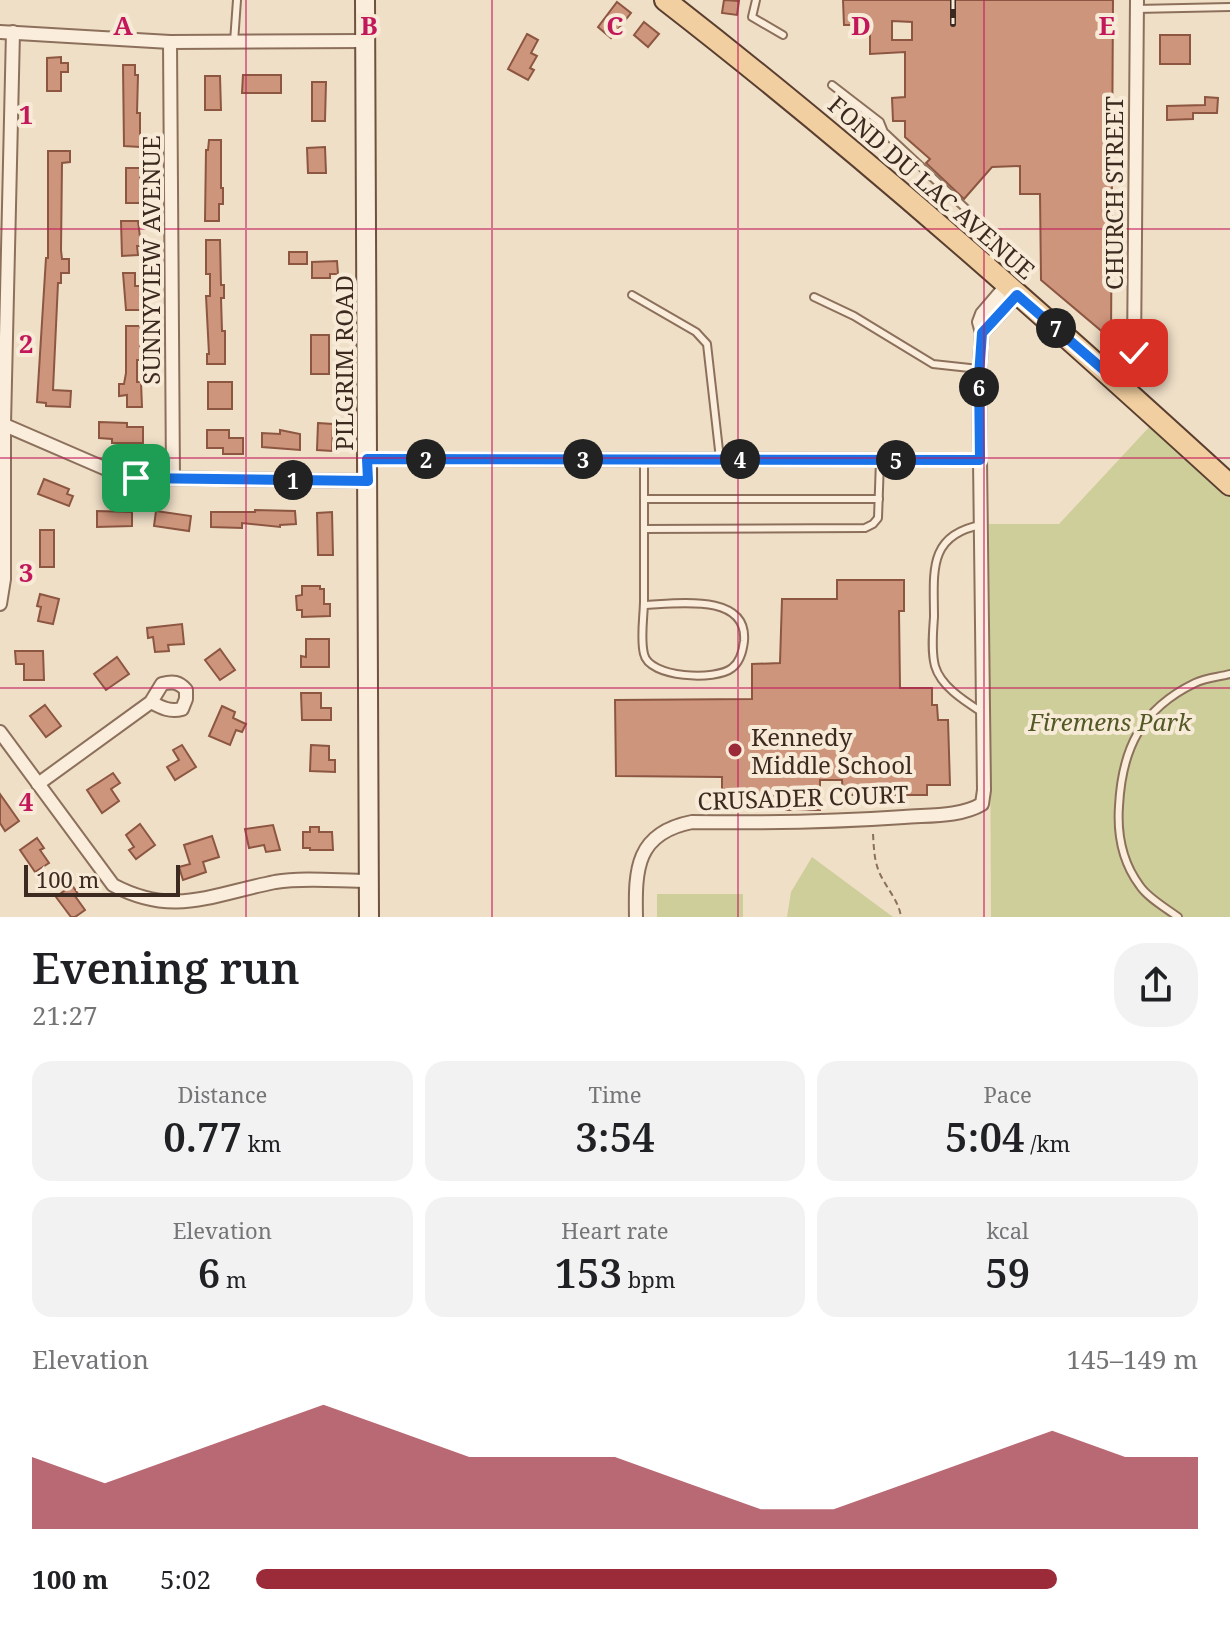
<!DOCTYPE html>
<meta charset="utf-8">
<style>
:root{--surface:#fff;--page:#f2f2f2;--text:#202124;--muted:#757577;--accent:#9c2b39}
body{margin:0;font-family:"Noto Serif",serif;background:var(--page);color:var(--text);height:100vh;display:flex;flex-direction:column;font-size:30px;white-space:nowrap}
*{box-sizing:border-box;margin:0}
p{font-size:26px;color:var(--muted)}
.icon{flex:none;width:44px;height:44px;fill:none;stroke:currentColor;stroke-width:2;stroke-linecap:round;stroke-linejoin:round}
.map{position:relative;height:917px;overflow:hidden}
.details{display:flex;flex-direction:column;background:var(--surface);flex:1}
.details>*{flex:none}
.scale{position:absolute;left:24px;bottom:20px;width:156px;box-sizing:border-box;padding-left:8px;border:4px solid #3c2a20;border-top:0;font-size:22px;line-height:28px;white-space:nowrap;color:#3c2a20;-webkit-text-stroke:6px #f7ead7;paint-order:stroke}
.pin{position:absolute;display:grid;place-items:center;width:68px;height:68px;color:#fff;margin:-34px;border-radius:16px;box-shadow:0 4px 12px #0006}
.km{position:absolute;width:40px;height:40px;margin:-20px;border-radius:50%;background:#222;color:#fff;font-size:22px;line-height:40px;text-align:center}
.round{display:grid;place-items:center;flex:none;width:84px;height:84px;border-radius:32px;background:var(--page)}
.head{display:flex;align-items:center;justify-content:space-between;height:136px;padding:0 32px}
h1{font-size:44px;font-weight:600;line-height:60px}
.figures{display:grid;grid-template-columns:repeat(3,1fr);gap:12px;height:136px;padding:8px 32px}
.figures div{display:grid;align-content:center;border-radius:20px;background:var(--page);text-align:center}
.figures b{font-size:40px;font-weight:600}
.figures small{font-size:22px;font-weight:400}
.figures p{font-size:22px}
.chart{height:224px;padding:16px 32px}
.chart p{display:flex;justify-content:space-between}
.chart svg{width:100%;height:144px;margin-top:8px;fill:var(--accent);opacity:.7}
ul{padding:0 32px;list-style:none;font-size:26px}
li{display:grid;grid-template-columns:128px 96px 1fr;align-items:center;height:60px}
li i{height:20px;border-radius:10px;background:var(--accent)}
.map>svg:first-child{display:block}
.green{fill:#cece9b}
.building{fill:#ce957d;stroke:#8c5641;stroke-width:2;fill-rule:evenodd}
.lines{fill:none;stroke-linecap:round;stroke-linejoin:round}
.lane-casing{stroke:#8c705c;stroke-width:10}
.street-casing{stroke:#8c705c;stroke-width:16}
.secondary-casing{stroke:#6e513f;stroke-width:22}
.primary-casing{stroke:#5a3f30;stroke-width:24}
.path{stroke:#8c705c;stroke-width:2;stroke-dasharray:6 4;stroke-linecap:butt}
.lane{stroke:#faeddb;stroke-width:6}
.street{stroke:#faeddb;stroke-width:12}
.secondary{stroke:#faeddb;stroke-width:18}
.primary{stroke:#f2cfa0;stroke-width:20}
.rail-casing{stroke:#3c2a20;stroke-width:6}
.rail{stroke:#f7ead7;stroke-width:3;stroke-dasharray:9;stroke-linecap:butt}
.route-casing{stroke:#fff;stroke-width:16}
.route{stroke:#1a73e8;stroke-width:10}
.grid{fill:none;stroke:#c2185b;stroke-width:2;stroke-opacity:0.55}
.poi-dot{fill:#9c2b39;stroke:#f7ead7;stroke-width:3}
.labels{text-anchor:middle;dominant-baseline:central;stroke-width:8;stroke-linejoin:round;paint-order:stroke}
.street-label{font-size:24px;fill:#3c2a20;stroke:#f7ead7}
.park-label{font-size:24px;font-style:italic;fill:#525926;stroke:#f7ead7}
.poi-label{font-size:24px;fill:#3c2a20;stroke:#f7ead7;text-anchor:start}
.grid-label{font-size:26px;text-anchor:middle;font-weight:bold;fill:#c2185b;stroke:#f7ead7;stroke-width:8;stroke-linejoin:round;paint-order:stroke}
</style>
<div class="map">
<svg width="1230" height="917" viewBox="0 0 1230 917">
<rect width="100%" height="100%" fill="#efdfc7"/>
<!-- green -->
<g class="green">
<polygon points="1152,424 1230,494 1230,917 991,917 989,524 1059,524"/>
<polygon points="812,857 893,917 787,917 791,892"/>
<rect x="657" y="894" width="86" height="23"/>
</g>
<!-- building -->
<g class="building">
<polygon points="724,0 739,1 737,15 722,13"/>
<path d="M843 0H1113L1111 339 1041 280 1040 194H1020V166L992 167 964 199 926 163 930 159 905 137V121H893L892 98 905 97V52L870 54V25H844ZM892 21 912 22V40H892Z"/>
<polygon points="617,2 631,13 611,38 598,27"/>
<polygon points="644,22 659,34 648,47 634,35"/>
<polygon points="527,34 538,40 531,53 537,56 530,68 534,70 528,80 508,69"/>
<rect x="1160" y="35" width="30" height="29"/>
<polygon points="61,57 61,63 68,63 68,72 61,72 61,91 47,91 47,58"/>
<polygon points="123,65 135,65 135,75 138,75 137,113 140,113 140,147 124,146"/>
<polygon points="243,75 281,75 281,93 242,93"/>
<polygon points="205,76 220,76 221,110 205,110"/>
<polygon points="312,82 326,82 325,121 312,121"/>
<polygon points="1205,97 1218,98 1217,113 1193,113 1193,119 1167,120 1167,106 1205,105"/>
<polygon points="209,140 221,140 221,188 223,188 223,204 219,204 219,221 205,221 206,150 208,150"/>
<polygon points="325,147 326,173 308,173 307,148"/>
<polygon points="48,151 70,151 70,162 62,163 61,250 62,259 69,259 69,273 61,273 61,283 58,283 53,390 71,391 70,407 46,406 46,403 37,402 46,258 48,258"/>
<rect x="126" y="168" width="14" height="35"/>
<polygon points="121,221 138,221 141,246 137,246 138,255 122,256"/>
<polygon points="206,240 220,240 221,285 224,285 224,298 221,298 222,331 225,331 225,364 207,364 207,354 209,354 206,296 210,296 210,274 206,274"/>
<rect x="289" y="252" width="18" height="12"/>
<polygon points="337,261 338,274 330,274 330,278 312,278 312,262"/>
<polygon points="123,273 135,273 135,286 141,286 141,310 126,310"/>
<polygon points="126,326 141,326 140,360 137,360 137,382 141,382 142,407 127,407 127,395 119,396 119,384 124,384 126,373"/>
<rect x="311" y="335" width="18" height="39"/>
<rect x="208" y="382" width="24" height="27"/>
<polygon points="99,422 127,423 127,427 143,427 143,443 112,443 112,439 99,438"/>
<polygon points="318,423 333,424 332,451 317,450"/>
<polygon points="207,430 229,430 229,438 243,438 243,454 223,454 223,448 207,448"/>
<polygon points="280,430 300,434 300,450 262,447 262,433 280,434"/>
<polygon points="44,479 69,489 67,494 73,496 69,506 38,494"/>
<polygon points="255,510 295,511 296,524 280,525 280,527 242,523 242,528 211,527 211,512 255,512"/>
<polygon points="97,511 132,512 132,526 97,527"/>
<polygon points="156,511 191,516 189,531 154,526"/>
<polygon points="332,512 333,555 318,555 317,513"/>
<rect x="40" y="530" width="14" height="37"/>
<polygon points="837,580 904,580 904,611 899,611 900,688 932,688 932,705 937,705 938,720 948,720 950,785 927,785 927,795 843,795 842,780 820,780 820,810 773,810 774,794 722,793 722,777 616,776 615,700 752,699 752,664 780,663 782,599 837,599"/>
<polygon points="302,586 320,586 320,589 324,589 324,604 330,604 330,616 302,617 302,610 297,610 296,596 302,595"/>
<polygon points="40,594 59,599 53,624 38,621 41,607 37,606"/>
<polygon points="182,624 184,644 168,645 169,651 155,652 153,637 148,638 147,628"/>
<polygon points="306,639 329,639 329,667 301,667 301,656 306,657"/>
<polygon points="220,649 235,670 220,680 205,660"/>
<polygon points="15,651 43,651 44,680 24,680 24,664 16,664"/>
<polygon points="117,657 129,674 106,690 94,674"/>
<polygon points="301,693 321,693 321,708 331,708 331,720 302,720"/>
<polygon points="45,705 61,726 46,737 30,716"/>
<polygon points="222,706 235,712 233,718 246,724 242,732 236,730 230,745 209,736"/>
<polygon points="182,745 196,767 175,780 167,767 179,760 173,750"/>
<polygon points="311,745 329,746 329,760 335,760 335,772 310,771"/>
<polygon points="113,773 120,783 111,789 119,801 102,813 87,790"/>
<polygon points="0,794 19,821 5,831 0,823"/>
<polygon points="140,824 155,845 136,859 129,850 134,847 126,835"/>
<polygon points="273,825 280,850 266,852 264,845 249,848 245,829"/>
<polygon points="310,827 319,827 319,832 332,832 333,850 310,850 310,848 303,848 303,832 310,832"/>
<polygon points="212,836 219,857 203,862 206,872 183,880 179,867 190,864 184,845"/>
<polygon points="37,838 44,848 40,850 49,863 35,872 20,850"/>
<polygon points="72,885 78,894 75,896 85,910 75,917 71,917 56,897"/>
</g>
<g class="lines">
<!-- lane casing -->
<g class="lane-casing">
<g id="lane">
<polyline points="756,0 752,17 783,35"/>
<polyline points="1136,9 1230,7"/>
<polyline points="234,42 237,0"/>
<path d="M832 85 880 122 884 132 995 236C998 248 995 255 987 264"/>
<polyline points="632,295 696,332 707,344 720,459"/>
<polyline points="814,297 854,316 933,364 979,369"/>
<path d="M644 459C644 506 644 553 644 600 644 616 640 638 644 654 649 678 716 681 732 668 740 662 743 650 744 641 748 592 674 604 644 605"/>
<polyline points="644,499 879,499"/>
<path d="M981 525C927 535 934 573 934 617 933 632 931 651 935 666 941 687 966 702 983 713"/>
<polyline points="644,529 865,528 873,524 878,518 880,460"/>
<path d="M1178 917C1166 908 1148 898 1140 886 1122 862 1117 835 1119 806 1122 749 1141 709 1195 683 1205 678 1219 677 1230 674"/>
</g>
</g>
<!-- street casing -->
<g class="street-casing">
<g id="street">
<polyline points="0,32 170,42 365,41"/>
<polyline points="170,42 173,478"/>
<polyline points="982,333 1017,295"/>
<polyline points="1113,378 1134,353 1137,0"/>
<polyline points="0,423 104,468 136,478 368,481"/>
<polyline points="367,459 980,460"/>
<polyline points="0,604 4,579 4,424 13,32"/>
<path d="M0 732 113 885C173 917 210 895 275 882 304 877 339 881 369 881"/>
<path d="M38 784 151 702 162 684C173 681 179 682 186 690V699L182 709C170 712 162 708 151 702"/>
<path d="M636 917C635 869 636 833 692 822 763 823 833 822 904 817 929 815 960 817 982 804L984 790 979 376 982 333 979 322 982 314 1006 286"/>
</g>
</g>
<!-- secondary casing -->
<g class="secondary-casing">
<polyline id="secondary" points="365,0 369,917"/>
</g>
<!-- primary casing -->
<g class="primary-casing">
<path id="primary" d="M665 0C861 152 1047 318 1230 485"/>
</g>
<!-- path -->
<path class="path" d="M873 834C874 849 874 861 880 874 887 889 899 901 901 917"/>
<!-- lane -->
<use href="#lane" class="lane"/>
<!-- street -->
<use href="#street" class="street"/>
<!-- secondary -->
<use href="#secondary" class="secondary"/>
<!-- primary -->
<use href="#primary" class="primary"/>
<!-- rail casing -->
<g class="rail-casing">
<polyline id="rail" points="953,0 953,24"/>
</g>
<!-- rail -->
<use href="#rail" class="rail"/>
</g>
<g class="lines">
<!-- route casing -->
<g class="route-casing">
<polyline id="route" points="136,478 368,481 367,459 980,460 979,376 982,333 1017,295 1113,378 1134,353"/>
</g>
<!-- route -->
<use href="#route" class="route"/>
</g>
<!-- grid -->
<path class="grid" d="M246 0V917M492 0V917M738 0V917M984 0V917M0 229H1230M0 458H1230M0 688H1230"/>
<!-- markers -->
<circle class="poi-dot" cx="735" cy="750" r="8"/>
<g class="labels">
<!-- street labels -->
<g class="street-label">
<text transform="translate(932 187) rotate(41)">FOND DU LAC AVENUE</text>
<text transform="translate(1113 193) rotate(-90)">CHURCH STREET</text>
<text transform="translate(150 260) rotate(-90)">SUNNYVIEW AVENUE</text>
<text transform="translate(343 363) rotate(-90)">PILGRIM ROAD</text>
<text transform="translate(803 797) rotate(-2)">CRUSADER COURT</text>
</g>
<!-- park labels -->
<g class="park-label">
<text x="1110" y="721">Firemens Park</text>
</g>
<!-- poi labels -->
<g class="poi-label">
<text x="751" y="736">Kennedy<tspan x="751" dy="28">Middle School</tspan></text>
</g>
</g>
<g class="grid-label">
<text x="123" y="35">A</text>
<text x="369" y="35">B</text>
<text x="615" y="35">C</text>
<text x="861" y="35">D</text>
<text x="1107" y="35">E</text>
<text x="26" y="124">1</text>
<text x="26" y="353">2</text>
<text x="26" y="582">3</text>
<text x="26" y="811">4</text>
</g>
</svg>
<div class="scale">100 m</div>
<div class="pin" style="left:136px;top:478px;background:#1e9e55"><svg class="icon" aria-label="arrive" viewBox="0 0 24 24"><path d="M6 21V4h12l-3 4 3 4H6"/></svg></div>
<div class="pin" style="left:1134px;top:353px;background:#d93025"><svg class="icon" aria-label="check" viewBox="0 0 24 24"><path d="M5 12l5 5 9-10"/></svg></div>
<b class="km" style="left:293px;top:480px">1</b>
<b class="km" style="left:426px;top:459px">2</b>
<b class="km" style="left:583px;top:459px">3</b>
<b class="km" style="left:740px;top:459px">4</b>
<b class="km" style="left:896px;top:460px">5</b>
<b class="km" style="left:979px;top:387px">6</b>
<b class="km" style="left:1056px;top:328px">7</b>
</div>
<section class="details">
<div class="head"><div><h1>Evening run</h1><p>21:27</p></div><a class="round"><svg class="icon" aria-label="share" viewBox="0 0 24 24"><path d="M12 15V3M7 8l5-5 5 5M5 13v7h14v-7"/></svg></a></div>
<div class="figures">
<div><p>Distance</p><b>0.77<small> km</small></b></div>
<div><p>Time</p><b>3:54</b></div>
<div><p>Pace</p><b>5:04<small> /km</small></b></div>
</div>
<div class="figures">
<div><p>Elevation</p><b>6<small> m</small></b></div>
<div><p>Heart rate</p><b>153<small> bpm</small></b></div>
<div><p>kcal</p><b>59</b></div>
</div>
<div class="chart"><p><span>Elevation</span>145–149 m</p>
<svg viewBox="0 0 160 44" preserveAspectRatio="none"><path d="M0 44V22L10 30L20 22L30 14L40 6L50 14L60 22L70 22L80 22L90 30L100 38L110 38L120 30L130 22L140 14L150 22L160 22V44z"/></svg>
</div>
<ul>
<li><b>100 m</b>5:02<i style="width:85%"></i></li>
</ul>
</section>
